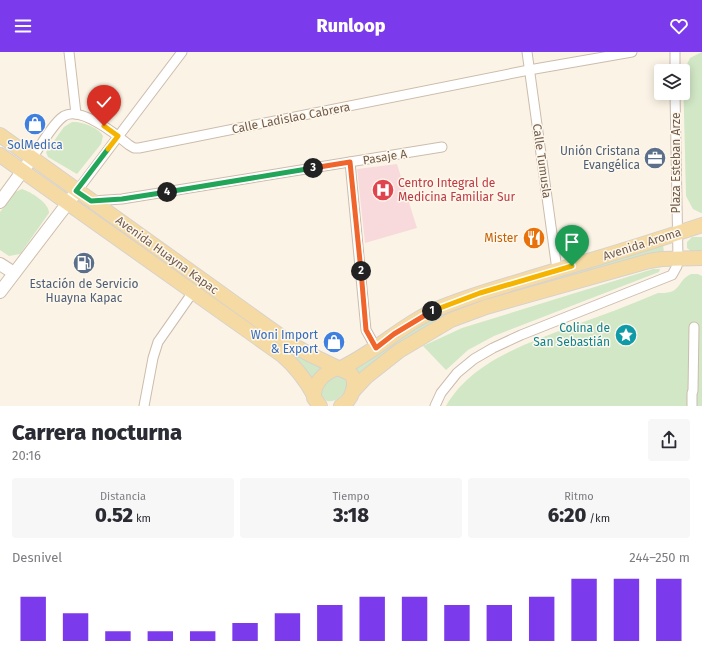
<!DOCTYPE html>
<html lang="es">
<meta charset="utf-8">
<style>
:root{--surface:#fff;--page:#f7f7f7;--text:#2b2b33;--muted:#7c7c81;--accent:#7c3aed}
body{margin:0;font-family:"Fira Sans",sans-serif;background:var(--page);color:var(--text);height:100vh;display:flex;flex-direction:column;font-size:15px;white-space:nowrap}
*{box-sizing:border-box;margin:0}
p{font-size:13px;color:var(--muted)}
.icon{flex:none;width:22px;height:22px;fill:none;stroke:currentColor;stroke-width:2;stroke-linecap:round;stroke-linejoin:round}
.map{position:relative;height:354px;overflow:hidden}
.side{display:flex;flex-direction:column;background:var(--surface);flex:1}
.side>*{flex:none}
.fabs{position:absolute;left:654px;top:12px;display:grid;gap:8px}
.fabs a{display:grid;place-items:center;width:36px;height:36px;border-radius:4px;background:var(--surface);box-shadow:0 2px 10px #0003;font-size:20px}
.pin{position:absolute;display:grid;place-items:center;width:34px;height:34px;color:#fff;margin:-41px -17px;border-radius:50% 50% 50% 0;rotate:-45deg;box-shadow:0 0 4px #0007}
.pin .icon{rotate:45deg}
.km{position:absolute;width:20px;height:20px;margin:-10px;border-radius:50%;background:#222;color:#fff;font-size:11px;line-height:20px;text-align:center}
.round{display:grid;place-items:center;flex:none;width:42px;height:42px;border-radius:4px;background:var(--page)}
.headline{display:flex;align-items:center;justify-content:space-between;height:68px;padding:0 12px}
h1{font-size:22px;font-weight:800;line-height:30px}
.metrics{display:grid;grid-template-columns:repeat(3,1fr);gap:6px;height:68px;padding:4px 12px}
.metrics div{display:grid;align-content:center;border-radius:4px;background:var(--page);text-align:center}
.metrics b{font-size:20px;font-weight:800}
.metrics small{font-size:11px;font-weight:400}
.metrics p{font-size:11px}
.chart{height:112px;padding:8px 12px}
.chart p{display:flex;justify-content:space-between}
.chart svg{width:100%;height:72px;margin-top:4px;stroke:var(--accent);stroke-width:6}
header{display:flex;justify-content:space-between;align-items:center;height:52px;padding:0 12px;background:var(--accent);color:#fff;font-size:18px;font-weight:800}
.map>svg:first-child{display:block}
.medical{fill:#f8dadc}
.green{fill:#d1e7c5}
.lines{fill:none;stroke-linecap:round;stroke-linejoin:round}
.street-casing{stroke:#ccbcad;stroke-width:11}
.secondary-casing{stroke:#cebdab;stroke-width:14}
.primary-casing{stroke:#d8d1cd;stroke-width:16}
.street{stroke:#fff;stroke-width:9}
.secondary{stroke:#fff;stroke-width:12}
.primary{stroke:#f5dba3;stroke-width:14}
.split-1-casing{stroke:#fff;stroke-width:8}
.split-2-casing{stroke:#fff;stroke-width:8}
.split-3-casing{stroke:#fff;stroke-width:8}
.split-4-casing{stroke:#fff;stroke-width:8}
.split-5-casing{stroke:#fff;stroke-width:8}
.split-6-casing{stroke:#fff;stroke-width:8}
.split-1{stroke:#f5b400;stroke-width:5}
.split-2{stroke:#f0652b;stroke-width:5}
.split-3{stroke:#f0652b;stroke-width:5}
.split-4{stroke:#22a559;stroke-width:5}
.split-5{stroke:#22a559;stroke-width:5}
.split-6{stroke:#f5b400;stroke-width:5}
.labels{text-anchor:middle;dominant-baseline:central;stroke-width:3;stroke-linejoin:round;paint-order:stroke}
.street-label{font-size:12px;fill:#725c4d;stroke:#fef8ec}
.shop-label{font-size:12px;fill:#366cbe;stroke:#fef8ec}
.service-label{font-size:12px;fill:#4e5e75;stroke:#fef8ec;text-anchor:end}
.health-label{font-size:12px;fill:#be3a42;stroke:#fef8ec;text-anchor:start}
.food-label{font-size:12px;fill:#c56008;stroke:#fef8ec;text-anchor:end}
.culture-label{font-size:12px;fill:#0d838f;stroke:#fef8ec;text-anchor:end}
</style>
<header><svg class="icon" aria-label="menu" viewBox="0 0 24 24"><path d="M4 6h16M4 12h16M4 18h16"/></svg>Runloop<svg class="icon" aria-label="heart" viewBox="0 0 24 24"><path d="M12 20l-8-8c-3-5 5-10 8-4 3-6 11-1 8 4z"/></svg></header>
<div class="map">
<svg width="702" height="354" viewBox="0 0 702 354">
<rect width="100%" height="100%" fill="#fbf4e6"/>
<!-- medical -->
<polygon class="medical" points="397,112 417,176 365,191 357,117"/>
<!-- green -->
<g class="green">
<polygon points="702,0 702,161 701,161 693,157 686,144 683,20 690,6"/>
<path d="M72 70C82 69 99 76 103 84L101 92 77 122 48 105 46 100 64 75Z"/>
<path d="M22 137C31 140 49 151 49 161L20 202 9 204 0 198V160L15 140Z"/>
<polygon points="125,180 325,314 312,328 123,183"/>
<polygon points="692,185 702,185 702,200 692,200 687,196 687,190"/>
<polygon points="663,192 664,201 643,203 447,264 415,282 362,324 355,316 366,311 427,268 464,253"/>
<polygon points="653,217 660,217 659,220 494,284 468,298 446,318 423,294 462,276"/>
<path d="M691 222H698L702 224V354H446C472 309 526 292 572 274 601 264 630 253 658 241 683 242 675 230 691 222Z"/>
<path d="M337 322 345 325 348 332C345 341 338 351 327 349L322 345C320 334 329 328 337 322Z"/>
</g>
<g class="lines">
<!-- street casing -->
<g class="street-casing">
<g id="street">
<polyline points="69,0 76,62"/>
<polyline points="527,0 557,218"/>
<polyline points="675,0 675,19"/>
<path d="M32 106C40 95 53 71 64 64 81 54 117 83 129 93L134 96H139L529 18 632 0"/>
<polyline points="350,110 366,278 376,296"/>
<polyline points="77,139 182,0"/>
<polyline points="92,149 122,147 442,95"/>
<polyline points="693,339 694,275"/>
<polyline points="144,354 153,306 158,290 193,240"/>
<polyline points="435,354 441,341 457,321 474,307 493,296 521,283 672,223 677,214 678,206 675,41"/>
<polyline points="692,354 692,341"/>
</g>
</g>
<!-- secondary casing -->
<g class="secondary-casing">
<g id="secondary">
<polyline points="0,150 32,106"/>
<polyline points="0,212 14,221"/>
<polyline points="0,240 77,139"/>
</g>
</g>
<!-- primary casing -->
<g class="primary-casing">
<g id="primary">
<polyline points="0,83 293,293 309,302 338,316"/>
<path d="M0 103 282 303C296 315 305 327 314 343"/>
<path d="M341 316C377 299 405 270 442 255 479 240 519 230 557 218 606 204 654 189 702 173"/>
<polyline points="353,339 366,325 399,299 451,268 486,255 649,209 662,207 702,206"/>
<path d="M320 354 314 346C313 331 324 320 338 316L351 322C358 332 352 348 341 354"/>
</g>
</g>
<!-- street -->
<use href="#street" class="street"/>
<!-- secondary -->
<use href="#secondary" class="secondary"/>
<!-- primary -->
<use href="#primary" class="primary"/>
</g>
<g class="lines">
<!-- split-1 casing -->
<g class="split-1-casing">
<polyline id="split-1" points="432,259 480,241 572,214"/>
</g>
<!-- split-2 casing -->
<g class="split-2-casing">
<polyline id="split-2" points="361,219 366,278 376,296 394,282 432,259"/>
</g>
<!-- split-3 casing -->
<g class="split-3-casing">
<polyline id="split-3" points="313,116 350,110 361,219"/>
</g>
<!-- split-4 casing -->
<g class="split-4-casing">
<polyline id="split-4" points="167,140 313,116"/>
</g>
<!-- split-5 casing -->
<g class="split-5-casing">
<polyline id="split-5" points="108,97 76,139 91,149 122,147 167,140"/>
</g>
<!-- split-6 casing -->
<g class="split-6-casing">
<polyline id="split-6" points="104,74 118,84 108,97"/>
</g>
<!-- split-1 -->
<use href="#split-1" class="split-1"/>
<!-- split-2 -->
<use href="#split-2" class="split-2"/>
<!-- split-3 -->
<use href="#split-3" class="split-3"/>
<!-- split-4 -->
<use href="#split-4" class="split-4"/>
<!-- split-5 -->
<use href="#split-5" class="split-5"/>
<!-- split-6 -->
<use href="#split-6" class="split-6"/>
</g>
<!-- icons -->
<defs>
<g id="shop-disc" transform="scale(1.15)"><circle r="9.5" fill="#3f7fe0" stroke="#fef8ec"/><path d="M-5-2.5h2.3a2.7 3.5 0 0 1 5.4 0H5L5.5 6h-11ZM-1.5-2.5h3a1.5 2.3 0 0 0-3 0Z" fill="#fff"/></g>
<g id="office-disc" transform="scale(1.15)"><circle r="9.5" fill="#5c6f8a" stroke="#fef8ec"/><path d="M-6-3h4V-5.5h4V-3h4V5H-6ZM-1-4.5V-3h2v-1.5ZM-6 0V1H6V0Z" fill="#fff"/></g>
<g id="hospital-disc" transform="scale(1.15)"><circle r="9.5" fill="#e0444e" stroke="#fef8ec"/><path d="M-5-5h3v3.5h4V-5h3V5h-3V1.5h-4V5h-3Z" fill="#fff"/></g>
<g id="restaurant-disc" transform="scale(1.15)"><circle r="9.5" fill="#e8710a" stroke="#fef8ec"/><path d="M-5-6h1v4h1v-4h1v4h1v-4h1v5L-1.5 .5V6h-2V.5L-5-1ZM5-6V6H3V1.5H1.5Q1.5-4 5-6Z" fill="#fff"/></g>
<g id="fuel-disc" transform="scale(1.15)"><circle r="9.5" fill="#5c6f8a" stroke="#fef8ec"/><path d="M-5.5-6h7V0h2V4h1.3V-2.5L3-4.5l.8-.8L6-3V5H2.5V1h-1V6h-7ZM-4.2-4.7v3.2H.2V-4.7Z" fill="#fff"/></g>
<g id="sight-disc" transform="scale(1.15)"><circle r="9.5" fill="#0f9aa8" stroke="#fef8ec"/><path d="M0-6L1.8-2.2L6-1.7L2.9 1.2L3.7 5.4L0 3.3L-3.7 5.4L-2.9 1.2L-6-1.7L-1.8-2.2Z" fill="#fff"/></g>
</defs>
<g fill-rule="evenodd">
<use href="#shop-disc" x="35" y="72"/>
<use href="#office-disc" x="655" y="106"/>
<use href="#hospital-disc" x="383" y="138"/>
<use href="#restaurant-disc" x="534" y="186"/>
<use href="#fuel-disc" x="84" y="211"/>
<use href="#sight-disc" x="626" y="283"/>
<use href="#shop-disc" x="334" y="290"/>
</g>
<g class="labels">
<!-- street labels -->
<g class="street-label">
<text transform="translate(291 66) rotate(-11)">Calle Ladislao Cabrera</text>
<text transform="translate(385 105) rotate(-9)">Pasaje A</text>
<text transform="translate(542 109) rotate(82)">Calle Tumusla</text>
<text transform="translate(676 111) rotate(-90)">Plaza Esteban Arze</text>
<text transform="translate(642 192) rotate(-18)">Avenida Aroma</text>
<text transform="translate(167 203) rotate(36)">Avenida Huayna Kapac</text>
</g>
<!-- shop labels -->
<g class="shop-label">
<text x="35" y="93">SolMedica</text>
<text x="318" y="283" text-anchor="end">Woni Import<tspan x="318" dy="14">&amp; Export</tspan></text>
</g>
<!-- service labels -->
<g class="service-label">
<text x="640" y="99">Unión Cristana<tspan x="640" dy="14">Evangélica</tspan></text>
<text x="84" y="232" text-anchor="middle">Estación de Servicio<tspan x="84" dy="14">Huayna Kapac</tspan></text>
</g>
<!-- health labels -->
<g class="health-label">
<text x="398" y="131">Centro Integral de<tspan x="398" dy="14">Medicina Familiar Sur</tspan></text>
</g>
<!-- food labels -->
<g class="food-label">
<text x="518" y="186">Mister</text>
</g>
<!-- culture labels -->
<g class="culture-label">
<text x="610" y="276">Colina de<tspan x="610" dy="14">San Sebastián</tspan></text>
</g>
</g>
</svg>
<div class="fabs">
<a><svg class="icon" aria-label="layers" viewBox="0 0 24 24"><path d="M12 4l9 5-9 5-9-5zM3 14l9 5 9-5"/></svg></a>
</div>
<div class="pin" style="left:572px;top:214px;background:#1e9e55"><svg class="icon" aria-label="arrive" viewBox="0 0 24 24"><path d="M6 21V4h12l-3 4 3 4H6"/></svg></div>
<div class="pin" style="left:104px;top:74px;background:#d93025"><svg class="icon" aria-label="check" viewBox="0 0 24 24"><path d="M5 12l5 5 9-10"/></svg></div>
<b class="km" style="left:432px;top:259px">1</b>
<b class="km" style="left:361px;top:219px">2</b>
<b class="km" style="left:313px;top:116px">3</b>
<b class="km" style="left:167px;top:140px">4</b>
</div>
<section class="side">
<div class="headline"><div><h1>Carrera nocturna</h1><p>20:16</p></div><a class="round"><svg class="icon" aria-label="share" viewBox="0 0 24 24"><path d="M12 15V3M7 8l5-5 5 5M5 13v7h14v-7"/></svg></a></div>
<div class="metrics">
<div><p>Distancia</p><b>0.52<small> km</small></b></div>
<div><p>Tiempo</p><b>3:18</b></div>
<div><p>Ritmo</p><b>6:20<small> /km</small></b></div>
</div>
<div class="chart"><p><span>Desnivel</span>244–250 m</p>
<svg viewBox="0 0 160 44" preserveAspectRatio="none"><path d="M5 44V17M15 44V27M25 44V38M35 44V38M45 44V38M55 44V33M65 44V27M75 44V22M85 44V17M95 44V17M105 44V22M115 44V22M125 44V17M135 44V6M145 44V6M155 44V6"/></svg>
</div>
</section>
